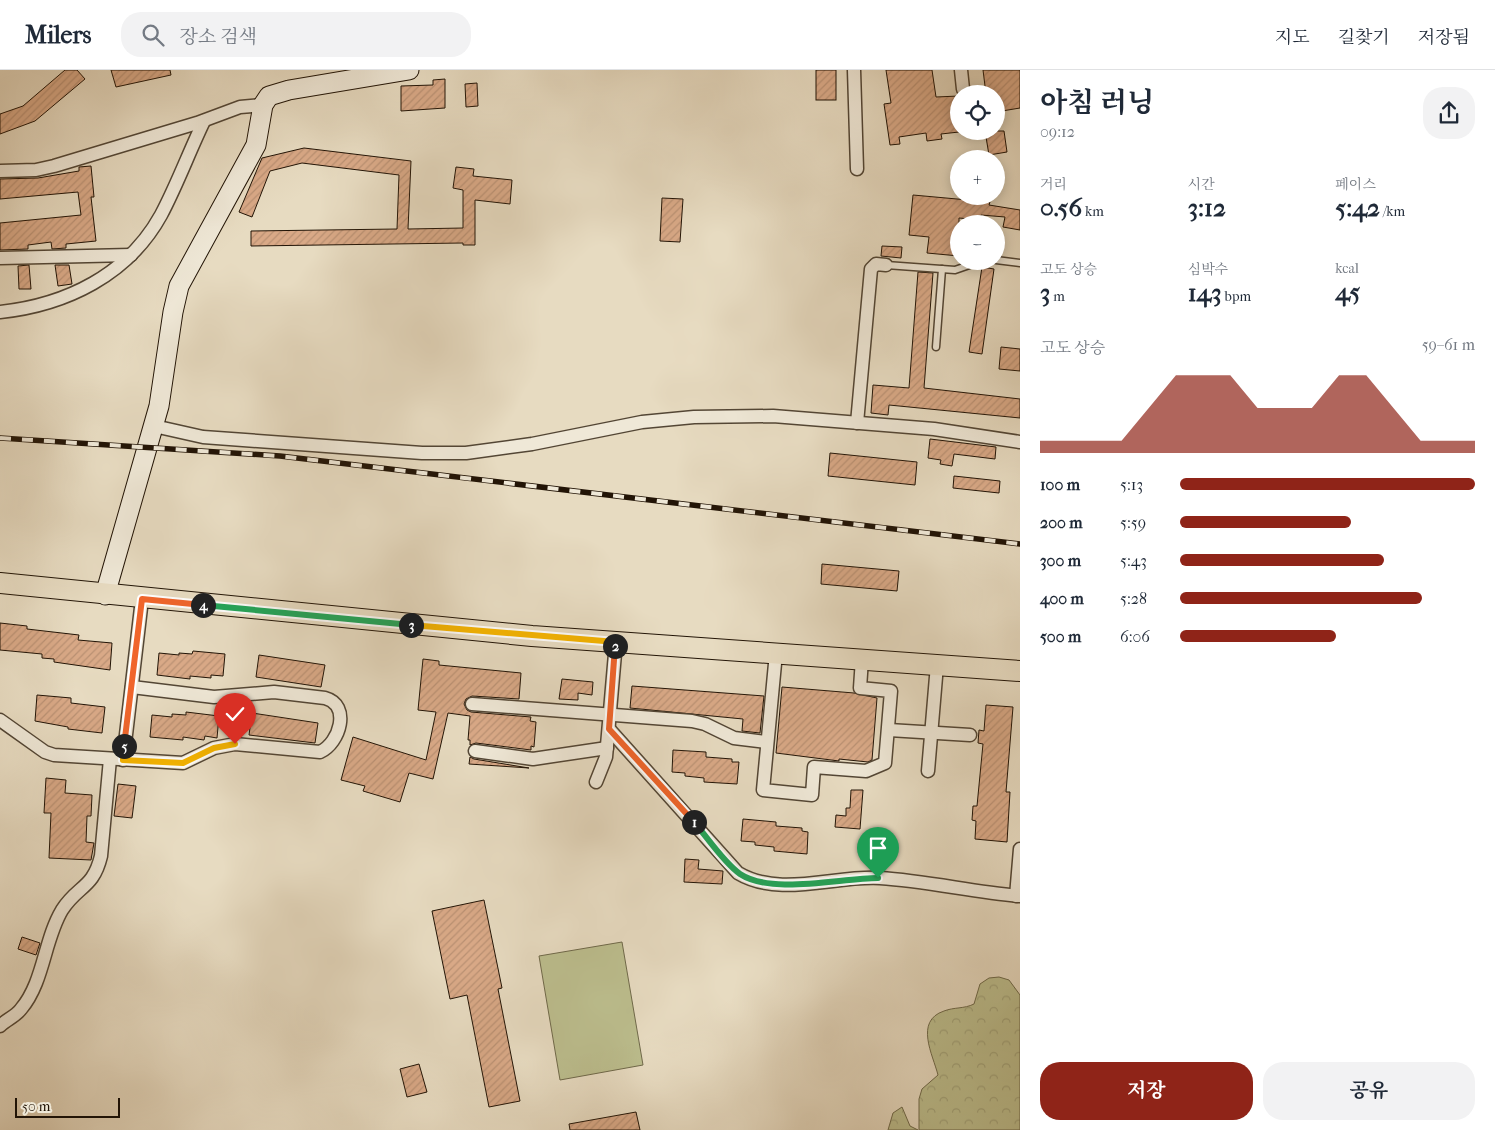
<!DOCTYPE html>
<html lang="ko">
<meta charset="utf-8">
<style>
:root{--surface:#fff;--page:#f2f2f3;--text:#1f2937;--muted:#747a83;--line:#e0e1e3;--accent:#8f2418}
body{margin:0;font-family:"IM FELL French Canon","Noto Serif KR",serif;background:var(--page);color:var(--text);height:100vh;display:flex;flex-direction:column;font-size:19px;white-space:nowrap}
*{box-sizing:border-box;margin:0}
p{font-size:16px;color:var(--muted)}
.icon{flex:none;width:28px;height:28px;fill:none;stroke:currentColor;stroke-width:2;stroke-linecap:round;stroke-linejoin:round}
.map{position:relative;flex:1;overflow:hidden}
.details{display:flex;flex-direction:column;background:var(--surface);width:475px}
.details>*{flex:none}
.tools{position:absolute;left:950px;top:15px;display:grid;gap:10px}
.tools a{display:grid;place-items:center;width:55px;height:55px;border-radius:50%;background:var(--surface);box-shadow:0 2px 12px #0003;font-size:25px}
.scale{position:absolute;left:15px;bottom:12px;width:105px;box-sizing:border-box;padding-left:5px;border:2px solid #221406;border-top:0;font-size:14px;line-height:18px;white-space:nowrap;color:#221406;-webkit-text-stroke:4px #efe8d7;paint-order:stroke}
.pin{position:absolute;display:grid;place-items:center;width:42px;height:42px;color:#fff;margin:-51px -21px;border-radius:50% 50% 50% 0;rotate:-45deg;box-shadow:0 0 5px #0007}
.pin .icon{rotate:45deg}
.km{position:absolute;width:25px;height:25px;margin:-12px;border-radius:50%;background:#222;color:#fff;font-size:14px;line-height:25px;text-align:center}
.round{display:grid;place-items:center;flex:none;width:52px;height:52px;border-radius:20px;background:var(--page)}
.summary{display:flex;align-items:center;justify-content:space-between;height:85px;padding:0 20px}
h1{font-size:28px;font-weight:700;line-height:38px}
.figures{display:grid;grid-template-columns:repeat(3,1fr);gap:8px;height:85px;padding:5px 20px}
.figures div{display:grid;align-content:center}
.figures b{font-size:25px;font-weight:700}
.figures small{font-size:14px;font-weight:400}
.figures p{font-size:14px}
.chart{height:140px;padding:10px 20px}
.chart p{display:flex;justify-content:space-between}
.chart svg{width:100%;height:90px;margin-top:5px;fill:var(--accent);opacity:.7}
.primary-button{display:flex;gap:10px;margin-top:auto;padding:10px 20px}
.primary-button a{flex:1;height:58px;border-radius:20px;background:var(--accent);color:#fff;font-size:20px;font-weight:700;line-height:58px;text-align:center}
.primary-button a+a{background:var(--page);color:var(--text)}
ul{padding:0 20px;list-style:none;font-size:16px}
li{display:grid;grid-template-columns:80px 60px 1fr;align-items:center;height:38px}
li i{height:12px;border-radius:6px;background:var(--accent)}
header{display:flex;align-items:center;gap:30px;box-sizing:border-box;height:70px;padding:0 25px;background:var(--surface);border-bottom:1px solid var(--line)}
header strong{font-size:24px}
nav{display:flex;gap:28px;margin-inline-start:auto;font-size:18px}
.search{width:350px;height:45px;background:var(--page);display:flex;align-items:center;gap:12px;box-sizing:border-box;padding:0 18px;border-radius:20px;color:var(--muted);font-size:19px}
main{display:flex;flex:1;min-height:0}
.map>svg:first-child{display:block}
.forest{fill:url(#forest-crowns);stroke:#6f694a}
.pitch{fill:#bcbe8e;stroke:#6f694a}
.building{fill:url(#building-hatch);stroke:#221406}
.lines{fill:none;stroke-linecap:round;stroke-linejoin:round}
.service-casing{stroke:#534635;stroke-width:9}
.minor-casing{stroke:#534635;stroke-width:15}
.secondary-casing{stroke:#221406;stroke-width:21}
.primary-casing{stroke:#221406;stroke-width:22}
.service{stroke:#efe8d7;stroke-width:6}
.minor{stroke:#efe8d7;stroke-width:12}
.secondary{stroke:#efe8d7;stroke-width:19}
.primary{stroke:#e7dbc1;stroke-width:20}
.rail-casing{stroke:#221406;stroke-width:5.5}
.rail{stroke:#efe8d7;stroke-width:4;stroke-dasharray:11;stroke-linecap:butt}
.split-1-casing{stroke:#fff;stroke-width:10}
.split-2-casing{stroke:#fff;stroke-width:10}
.split-3-casing{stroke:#fff;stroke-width:10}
.split-4-casing{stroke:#fff;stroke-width:10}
.split-5-casing{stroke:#fff;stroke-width:10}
.split-6-casing{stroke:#fff;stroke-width:10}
.split-1{stroke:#22a559;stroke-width:6}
.split-2{stroke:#f0652b;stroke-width:6}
.split-3{stroke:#f5b400;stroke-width:6}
.split-4{stroke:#22a559;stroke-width:6}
.split-5{stroke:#f0652b;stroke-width:6}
.split-6{stroke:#f5b400;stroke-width:6}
</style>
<header>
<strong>Milers</strong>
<div class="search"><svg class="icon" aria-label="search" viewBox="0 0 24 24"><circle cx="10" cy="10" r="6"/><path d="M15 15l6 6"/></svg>장소 검색</div>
<nav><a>지도</a><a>길찾기</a><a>저장됨</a></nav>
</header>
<main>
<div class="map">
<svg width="1020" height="1060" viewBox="0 0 1020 1060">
<defs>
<pattern id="forest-crowns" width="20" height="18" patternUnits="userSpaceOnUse" patternTransform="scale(1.25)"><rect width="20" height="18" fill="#bcbe8e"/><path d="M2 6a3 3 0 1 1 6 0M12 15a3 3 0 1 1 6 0" fill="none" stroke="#a1a279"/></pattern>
<pattern id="building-hatch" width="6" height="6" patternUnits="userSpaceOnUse" patternTransform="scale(1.25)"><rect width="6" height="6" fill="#d9a987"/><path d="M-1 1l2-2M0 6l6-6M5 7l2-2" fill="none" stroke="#ba9173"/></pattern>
</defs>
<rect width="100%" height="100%" fill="#e7dbc1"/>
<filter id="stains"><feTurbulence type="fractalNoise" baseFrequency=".004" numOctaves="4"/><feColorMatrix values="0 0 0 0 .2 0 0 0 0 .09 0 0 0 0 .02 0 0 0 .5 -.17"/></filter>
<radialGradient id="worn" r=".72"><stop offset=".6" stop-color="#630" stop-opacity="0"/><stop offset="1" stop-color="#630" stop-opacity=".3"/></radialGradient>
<!-- forest -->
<g class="forest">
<path d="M999 907 1009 910 1020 925V1060H919V1029L922 1019 938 1005C933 985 914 951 944 941 954 937 964 939 974 934L980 914 989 908Z"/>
<polygon points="902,1037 910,1056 918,1060 888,1060 893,1043"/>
</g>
<!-- pitch -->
<polygon class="pitch" points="622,872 643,995 560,1010 539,886"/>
<!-- building -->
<g class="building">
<polygon points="65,0 77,0 85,9 35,51 0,64 0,44 23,36"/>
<polygon points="111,0 170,0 171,5 116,17"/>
<rect x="816" y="0" width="20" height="30"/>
<polygon points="886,0 932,0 936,27 959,26 959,62 941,64 942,69 927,71 926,63 899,67 900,74 890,75 884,34 891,33"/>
<polygon points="983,0 1020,0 1020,38 996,42 996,24 986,24"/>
<polygon points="445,9 445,38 401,41 401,16 433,15 433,10"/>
<polygon points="477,13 478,36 466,37 465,14"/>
<polygon points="985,61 1004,61 1007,82 989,85"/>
<polygon points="304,78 411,91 408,159 463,158 463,120 453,118 456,97 474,99 473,106 512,110 510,134 475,130 475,175 463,175 463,173 251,176 251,161 397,159 399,105 302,93 270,101 252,147 239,142 262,88"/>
<polygon points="91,96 94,127 91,127 96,171 66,174 66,178 52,179 51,172 28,175 28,179 0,180 0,153 81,145 78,122 0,129 0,109 38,108 79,101 79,97"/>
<polygon points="913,125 990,132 989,135 1020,140 1020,160 1003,157 1005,147 981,145 981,150 959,148 959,186 927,183 929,167 909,165"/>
<polygon points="662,128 683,129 680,172 660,171"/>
<polygon points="882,176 902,177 901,188 881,186"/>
<polygon points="29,195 31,219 19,219 18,196"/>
<polygon points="55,195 69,195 72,214 58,216"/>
<polygon points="982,197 994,199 982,284 969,282"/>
<polygon points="918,202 933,203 924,318 1020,329 1020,348 889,335 888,345 871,343 873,315 909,318"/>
<polygon points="1001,277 1020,279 1020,301 999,299"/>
<polygon points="930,369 996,377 995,389 954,384 952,396 940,394 941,390 928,388"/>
<polygon points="830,383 917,392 915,415 828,406"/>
<polygon points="954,406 1000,411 999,423 953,418"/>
<polygon points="822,494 899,501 897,521 821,514"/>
<polygon points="0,553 27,556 27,559 79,565 78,570 112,573 110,600 54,592 54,589 42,588 42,584 0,580"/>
<polygon points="193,581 225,584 223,606 211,605 211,608 190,606 190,609 157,605 159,583 179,585 179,583 192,584"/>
<polygon points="259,585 325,595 321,617 256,607"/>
<polygon points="423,589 439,591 439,595 521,603 519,629 472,626 466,629 464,634 467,640 471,642 531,647 530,651 536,652 534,677 531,676 531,680 476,673 470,675 470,670 468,670 470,646 448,643 433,709 409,703 400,732 363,721 365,716 341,710 353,667 426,690 436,642 418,640"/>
<polygon points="562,609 593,612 592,625 578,623 578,630 559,629"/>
<polygon points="632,616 764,626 760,663 742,661 743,649 630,638"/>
<polygon points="782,617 854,623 877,628 872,690 868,692 839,689 839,691 776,683"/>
<polygon points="37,625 71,628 71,633 105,637 102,663 68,659 68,657 35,651"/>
<polygon points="986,635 1013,637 1006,722 1010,722 1007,772 975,769 976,751 972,750 973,736 977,736 983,674 978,673 979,660 984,661"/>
<polygon points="186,642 219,646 217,668 205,666 204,670 183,667 183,670 150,667 152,645 172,647 172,644 186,645"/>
<polygon points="252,643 318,653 315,673 249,665"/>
<polygon points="673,680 706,682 706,687 732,689 732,692 739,692 737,714 704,712 704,708 685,706 685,703 672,702"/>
<polygon points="470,687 474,689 529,698 469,694"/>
<polygon points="46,708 66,710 65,723 92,725 91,746 87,746 86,772 94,773 91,790 49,788 51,743 44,743"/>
<polygon points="118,714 136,716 132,748 114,746"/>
<polygon points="851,720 863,720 860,759 835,757 836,745 846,746 846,738 850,738"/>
<polygon points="743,749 776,752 776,756 802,758 802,761 808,762 807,784 774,781 774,777 755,775 755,772 741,771"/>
<polygon points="685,789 699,790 698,799 723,801 722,814 684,812"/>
<polygon points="484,830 502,918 498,919 520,1031 489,1037 467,925 450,929 432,841"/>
<polygon points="22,867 40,873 36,885 18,879"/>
<polygon points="419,994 427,1022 407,1027 400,999"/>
<polygon points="636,1042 640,1060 570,1060 569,1054"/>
</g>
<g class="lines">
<!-- service casing -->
<g class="service-casing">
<g id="service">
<polyline points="996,190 1020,193"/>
<polyline points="886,195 955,200 981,191"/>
<polyline points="936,277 942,199"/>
</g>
</g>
<!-- minor casing -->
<g class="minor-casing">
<g id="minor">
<polyline points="854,0 857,99"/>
<polyline points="961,0 963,19"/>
<polyline points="0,101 36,100 54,96 197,53 240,37 263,35"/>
<polyline points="0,188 131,185"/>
<path d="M0 242C66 235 128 205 161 145 177 115 189 82 204 51"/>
<polyline points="857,353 871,199 876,194 886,195"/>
<polyline points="154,356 203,367 422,383 466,383 532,374 642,352 694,347 773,346 934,359 1020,372"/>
<polyline points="776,583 763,720 812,725 814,697 866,701 885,693 891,621 860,618 862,589"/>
<polyline points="472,634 692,651 705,654 734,668 766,672"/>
<path d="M0 650 45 682 54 685 183 693 214 678 235 674 320 682C340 673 351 635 325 628L274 622 214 627 132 617"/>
<path d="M609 659 738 803C780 828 835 805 880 808 927 811 973 822 1020 826"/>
<polyline points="889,660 970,665"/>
<polyline points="475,681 533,689 607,678"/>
<polyline points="123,690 142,529"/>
<polyline points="928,701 937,595"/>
<polyline points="596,712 606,687 616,572"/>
<polyline points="1016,826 1020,779"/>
<path d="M0 956C6 950 16 946 21 939 44 912 44 870 62 840 78 815 93 819 101 786L110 689"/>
</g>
</g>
<!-- secondary casing -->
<g class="secondary-casing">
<polyline id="secondary" points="105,525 159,336 173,242 179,216 256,75 263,35 269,26 289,20 409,0"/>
</g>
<!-- primary casing -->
<g class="primary-casing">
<polyline id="primary" points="0,513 532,566 1020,601"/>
</g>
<!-- service -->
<use href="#service" class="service"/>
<!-- minor -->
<use href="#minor" class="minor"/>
<!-- secondary -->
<use href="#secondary" class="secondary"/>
<!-- primary -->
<use href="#primary" class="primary"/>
<!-- rail casing -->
<g class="rail-casing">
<polyline id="rail" points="0,368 280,386 1020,474"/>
</g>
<!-- rail -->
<use href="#rail" class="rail"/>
</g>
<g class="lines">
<!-- split-1 casing -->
<g class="split-1-casing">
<path id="split-1" d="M694 752C707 767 724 793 740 804 772 825 840 808 878 808"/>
</g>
<!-- split-2 casing -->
<g class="split-2-casing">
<polyline id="split-2" points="615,576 609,659 694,752"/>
</g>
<!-- split-3 casing -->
<g class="split-3-casing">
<polyline id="split-3" points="411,555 616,572 615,576"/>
</g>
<!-- split-4 casing -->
<g class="split-4-casing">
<polyline id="split-4" points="203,535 411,555"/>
</g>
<!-- split-5 casing -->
<g class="split-5-casing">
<polyline id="split-5" points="124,676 142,529 203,535"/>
</g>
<!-- split-6 casing -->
<g class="split-6-casing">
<polyline id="split-6" points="124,676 123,690 183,693 214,678 235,674"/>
</g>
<!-- split-1 -->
<use href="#split-1" class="split-1"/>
<!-- split-2 -->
<use href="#split-2" class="split-2"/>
<!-- split-3 -->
<use href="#split-3" class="split-3"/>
<!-- split-4 -->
<use href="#split-4" class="split-4"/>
<!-- split-5 -->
<use href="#split-5" class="split-5"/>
<!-- split-6 -->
<use href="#split-6" class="split-6"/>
</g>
<rect width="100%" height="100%" filter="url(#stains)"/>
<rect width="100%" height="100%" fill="url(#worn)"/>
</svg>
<div class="tools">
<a><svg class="icon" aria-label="locate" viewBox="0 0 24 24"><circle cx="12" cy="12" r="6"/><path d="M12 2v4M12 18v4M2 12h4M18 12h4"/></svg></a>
<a>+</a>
<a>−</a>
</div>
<div class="scale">50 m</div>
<div class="pin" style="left:878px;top:808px;background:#1e9e55"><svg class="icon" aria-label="arrive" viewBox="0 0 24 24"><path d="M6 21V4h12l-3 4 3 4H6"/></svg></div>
<div class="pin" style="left:235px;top:674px;background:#d93025"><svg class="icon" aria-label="check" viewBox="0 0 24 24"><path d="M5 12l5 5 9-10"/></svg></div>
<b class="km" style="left:694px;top:752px">1</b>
<b class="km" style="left:615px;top:576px">2</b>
<b class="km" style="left:411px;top:555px">3</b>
<b class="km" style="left:203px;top:535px">4</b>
<b class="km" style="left:124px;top:676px">5</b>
</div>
<section class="details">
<div class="summary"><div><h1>아침 러닝</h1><p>09:12</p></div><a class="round"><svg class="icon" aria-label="share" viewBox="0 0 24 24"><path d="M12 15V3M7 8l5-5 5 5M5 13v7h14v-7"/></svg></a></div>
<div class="figures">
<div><p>거리</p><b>0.56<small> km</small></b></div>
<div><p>시간</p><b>3:12</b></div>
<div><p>페이스</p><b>5:42<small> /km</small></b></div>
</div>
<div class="figures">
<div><p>고도 상승</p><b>3<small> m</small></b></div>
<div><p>심박수</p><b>143<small> bpm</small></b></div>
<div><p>kcal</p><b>45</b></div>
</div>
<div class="chart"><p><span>고도 상승</span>59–61 m</p>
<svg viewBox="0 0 160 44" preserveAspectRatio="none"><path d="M0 44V38L10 38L20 38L30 38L40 22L50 6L60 6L70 6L80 22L90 22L100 22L110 6L120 6L130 22L140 38L150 38L160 38V44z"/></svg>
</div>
<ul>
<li><b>100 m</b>5:13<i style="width:100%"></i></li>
<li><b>200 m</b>5:59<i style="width:58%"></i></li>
<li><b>300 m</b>5:43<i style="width:69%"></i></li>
<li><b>400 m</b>5:28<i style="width:82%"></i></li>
<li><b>500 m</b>6:06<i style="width:53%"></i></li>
</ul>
<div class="primary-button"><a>저장</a><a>공유</a></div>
</section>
</main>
